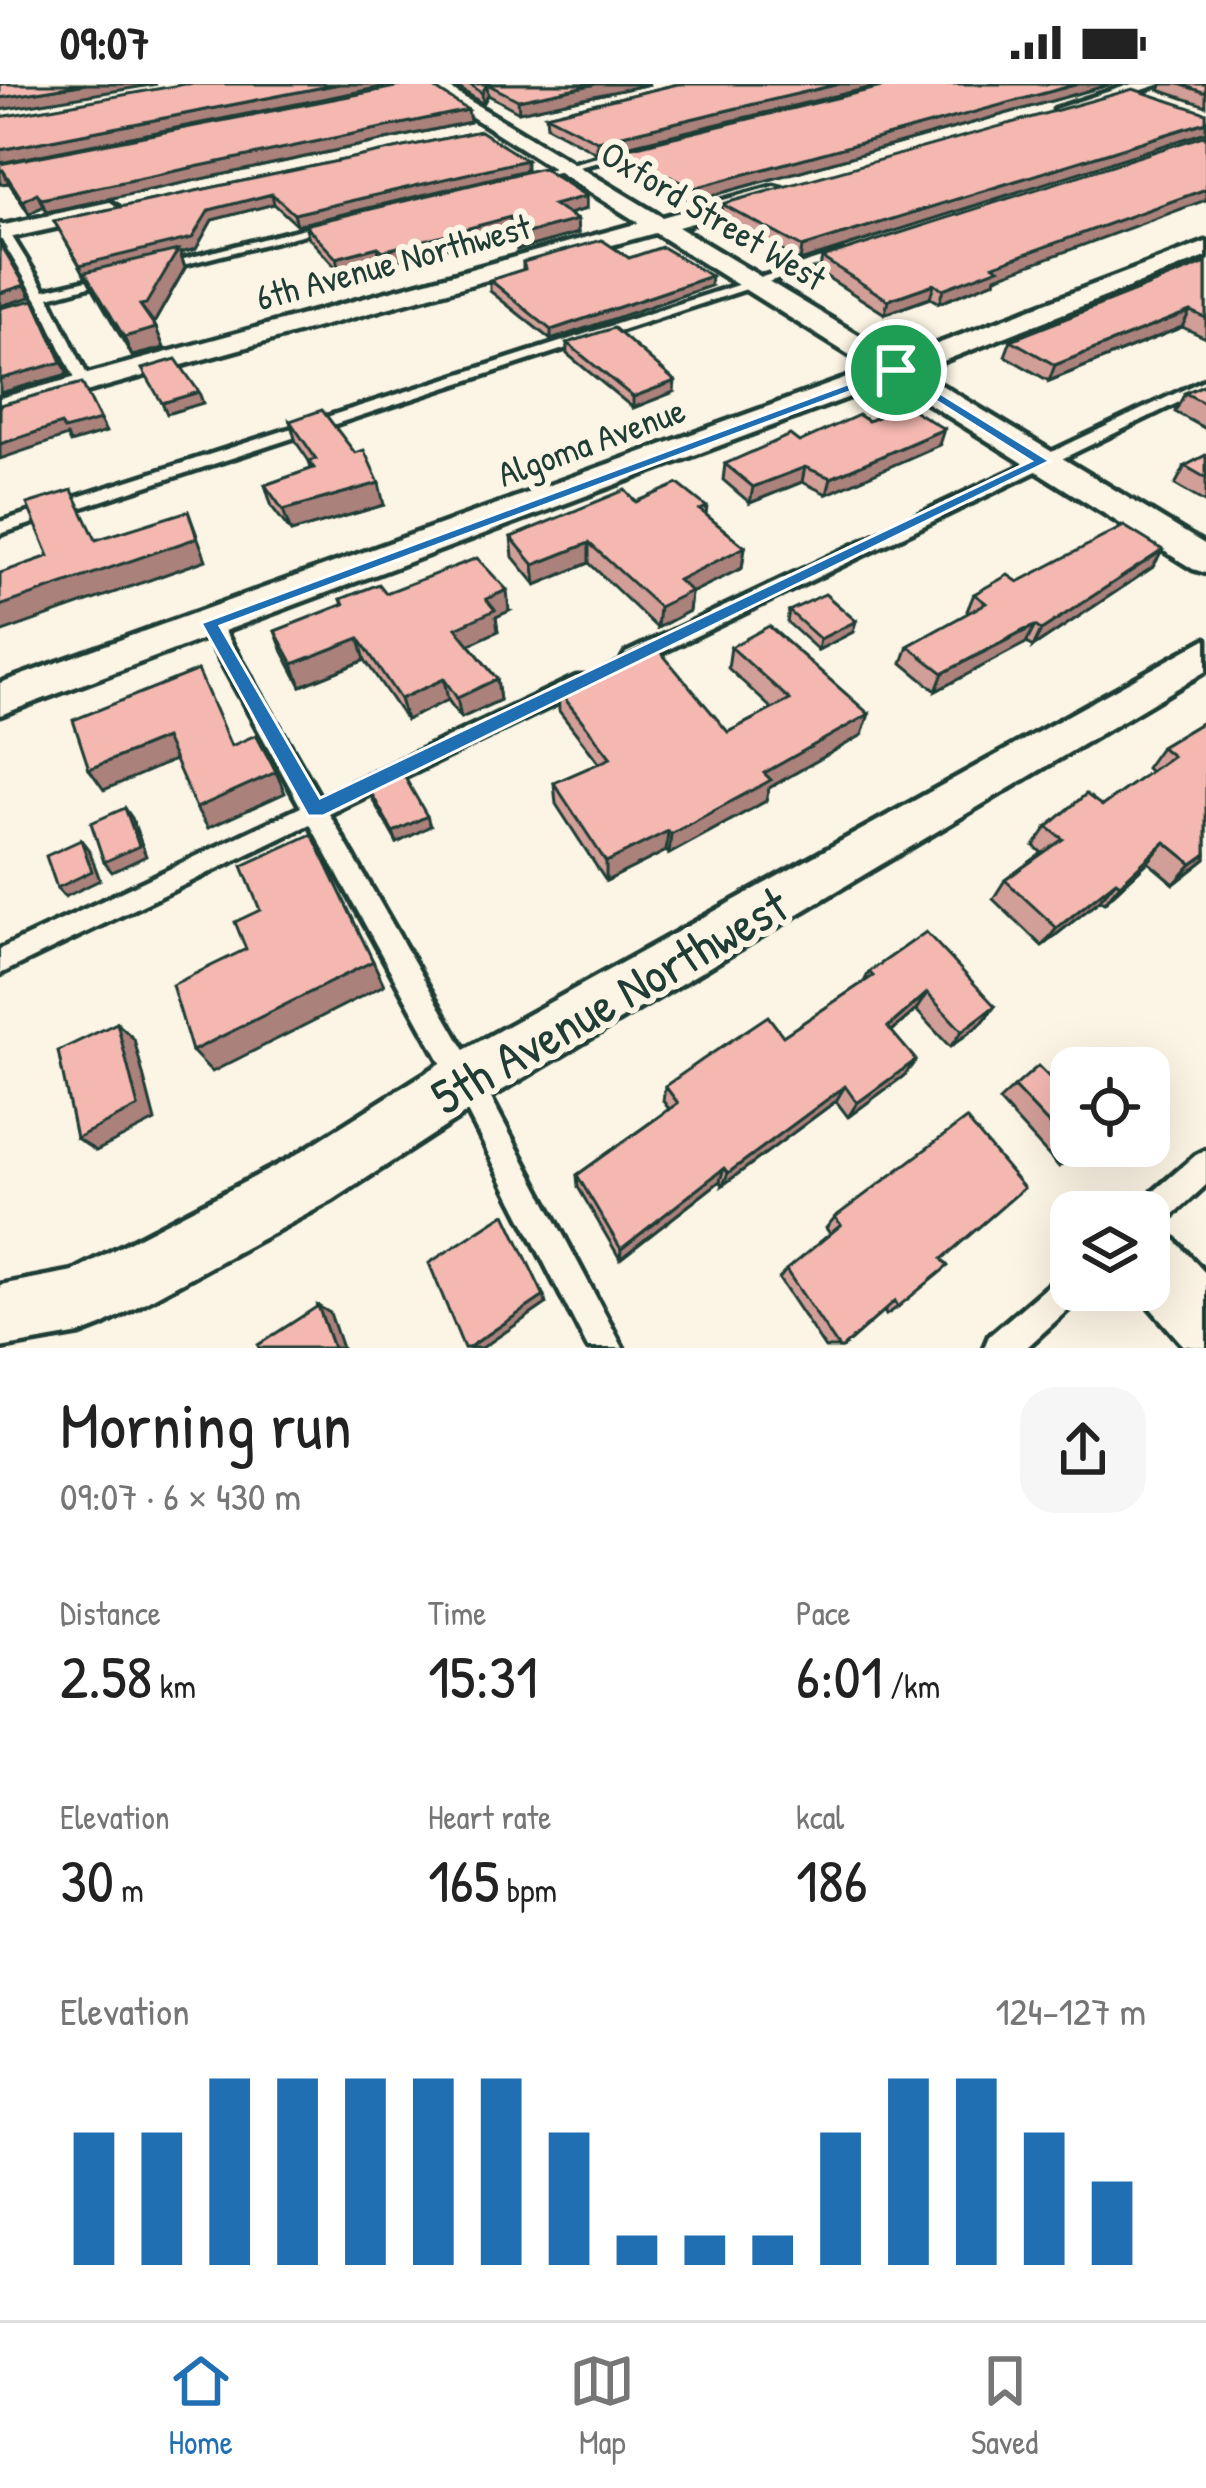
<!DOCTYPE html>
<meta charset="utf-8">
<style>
:root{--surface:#fff;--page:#f6f6f6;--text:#222;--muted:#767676;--line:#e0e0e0;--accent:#1f6fb2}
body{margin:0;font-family:"Patrick Hand",sans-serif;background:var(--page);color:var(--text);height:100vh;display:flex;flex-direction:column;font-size:45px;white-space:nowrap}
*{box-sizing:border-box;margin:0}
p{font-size:39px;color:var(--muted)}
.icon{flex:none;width:66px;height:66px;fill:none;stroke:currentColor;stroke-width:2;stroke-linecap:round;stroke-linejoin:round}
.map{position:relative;height:1264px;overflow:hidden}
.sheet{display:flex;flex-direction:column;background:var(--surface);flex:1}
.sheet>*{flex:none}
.tools{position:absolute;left:1050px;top:963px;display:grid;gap:24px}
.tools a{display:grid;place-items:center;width:120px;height:120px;border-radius:24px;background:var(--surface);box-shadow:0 12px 48px #0002;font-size:60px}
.pin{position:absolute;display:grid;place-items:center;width:102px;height:102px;color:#fff;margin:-51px;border:6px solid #fff;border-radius:50%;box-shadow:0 3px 12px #0007}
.round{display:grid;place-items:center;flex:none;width:126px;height:126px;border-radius:36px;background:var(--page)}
.overview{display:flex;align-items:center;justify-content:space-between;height:204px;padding:0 60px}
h1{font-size:66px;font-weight:600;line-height:90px}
.stats{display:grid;grid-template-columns:repeat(3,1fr);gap:18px;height:204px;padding:12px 60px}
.stats div{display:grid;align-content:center}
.stats b{font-size:60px;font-weight:600}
.stats small{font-size:33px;font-weight:400}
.stats p{font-size:33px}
.chart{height:336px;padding:24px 60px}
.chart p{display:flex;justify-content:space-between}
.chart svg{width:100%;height:216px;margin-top:12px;stroke:var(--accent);stroke-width:6}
.status{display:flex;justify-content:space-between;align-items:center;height:84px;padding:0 60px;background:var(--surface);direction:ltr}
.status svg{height:33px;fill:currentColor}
.menu{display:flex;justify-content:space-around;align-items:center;height:168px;border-top:3px solid var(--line);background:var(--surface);font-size:33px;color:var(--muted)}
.menu a{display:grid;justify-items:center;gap:6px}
.menu .on{color:var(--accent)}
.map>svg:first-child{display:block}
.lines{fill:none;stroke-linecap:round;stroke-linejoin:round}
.service-casing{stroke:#1f3d34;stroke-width:9}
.minor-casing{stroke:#1f3d34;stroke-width:9}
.service{fill:#fcf5e5;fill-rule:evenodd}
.minor{fill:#fcf5e5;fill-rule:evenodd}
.wall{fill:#d29e98;stroke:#1f3d34;stroke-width:3}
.shaded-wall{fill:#ab817c;stroke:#1f3d34;stroke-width:3}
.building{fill:#f4b8b1;stroke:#1f3d34;stroke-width:3}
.route{fill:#1f6fb2;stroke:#fff;stroke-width:3;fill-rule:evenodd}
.labels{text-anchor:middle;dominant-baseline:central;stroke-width:12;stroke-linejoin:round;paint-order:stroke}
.far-street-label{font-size:36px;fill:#1f3d34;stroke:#fcf5e5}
.near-street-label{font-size:51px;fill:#1f3d34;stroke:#fcf5e5}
</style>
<div class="status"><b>09:07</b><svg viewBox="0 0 49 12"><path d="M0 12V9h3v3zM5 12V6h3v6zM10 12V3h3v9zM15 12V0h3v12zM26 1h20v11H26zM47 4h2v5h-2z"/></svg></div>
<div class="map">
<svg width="1206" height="1264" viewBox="0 0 1206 1264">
<rect width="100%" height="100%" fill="#fcf5e5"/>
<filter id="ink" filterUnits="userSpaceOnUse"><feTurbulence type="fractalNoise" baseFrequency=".00833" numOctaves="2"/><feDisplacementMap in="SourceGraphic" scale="24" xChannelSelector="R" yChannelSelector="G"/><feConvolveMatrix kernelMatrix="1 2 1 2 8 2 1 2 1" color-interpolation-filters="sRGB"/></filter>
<g filter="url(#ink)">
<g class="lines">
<!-- service casing -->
<g class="service-casing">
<g id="service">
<polygon points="641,62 645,67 520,97 515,94"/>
<polygon points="332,137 336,138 336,142 159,187 153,183"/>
<polygon points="0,140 6,143 45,206 117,189 123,193 49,213 91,299 89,302 77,299 39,218 0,153"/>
<polygon points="840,168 850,171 0,450 0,438"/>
<polygon points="1206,295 1206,305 640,579 633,581 623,574 626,569"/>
<polygon points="210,532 217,534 320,714 576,593 590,593 593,598 590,603 329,730 476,986 623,1264 588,1264 456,1006 310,740 0,890 0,865 301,723 200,539"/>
<polygon points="1206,1066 1206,1101 1160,1143 1149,1147 1149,1128 1135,1128 1138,1121 1196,1071"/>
<polygon points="1071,1186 1071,1206 1085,1206 1082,1213 1026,1264 984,1264 989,1252 1060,1191"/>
</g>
</g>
<!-- minor casing -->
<g class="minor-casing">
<g id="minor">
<polygon points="420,0 442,0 662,133 774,102 782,104 782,114 678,143 898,275 1206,158 1206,173 918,287 1206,461 1206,489 1193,485 892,297 0,631 0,599 872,285 655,149 0,332 0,314 639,139"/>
<polygon points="1132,0 1161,0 1064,31 1055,25"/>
<polygon points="110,118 121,125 118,130 0,156 0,142"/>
<polygon points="1206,555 1206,587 486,1016 333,1116 103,1241 80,1250 0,1264 0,1201 73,1187 291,1074 446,976"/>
<polygon points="1149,1143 1171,1152 1206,1190 1206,1264 1183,1261 1135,1206 1149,1206"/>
</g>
</g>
<!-- service -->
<use href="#service" class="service"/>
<!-- minor -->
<use href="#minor" class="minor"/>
</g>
<!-- wall -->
<g class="wall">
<polygon points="453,0 650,0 519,28 488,11 483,20"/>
<polygon points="678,0 597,69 547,42 546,31"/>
<polygon points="894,0 1112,0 693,117 615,79 616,67"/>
<polygon points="1162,0 1206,0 1206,22 1159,6"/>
<polygon points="1206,29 1206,48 800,177 721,133 722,120"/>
<polygon points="470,38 46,128 43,122 29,130 9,99 0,100 0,80"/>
<polygon points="480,47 526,86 297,141 274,120 212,136 196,165 180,169 185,184 154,239 164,264 132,272 54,137"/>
<polygon points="586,112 586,125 568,130 577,136 578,149 517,166 511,146 385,181 380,176 339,187 309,154 305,141"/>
<polygon points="629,174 710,202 551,256 490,207 490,196 523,186 523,178"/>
<polygon points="822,174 996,193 995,197 939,219 930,214 885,230 819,188"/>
<polygon points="1206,179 1206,254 1182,243 1049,297 1005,272 1011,256"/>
<polygon points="567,259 674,308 633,324 567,270"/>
<polygon points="1206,300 1206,345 1175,328 1185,309"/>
<polygon points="290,337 384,421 291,448 272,423 265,401 311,385 309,377 296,358"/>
<polygon points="868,337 939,361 827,410 802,398 750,419 723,396 725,380"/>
<polygon points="1206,371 1206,419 1175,401 1185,382"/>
<polygon points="636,418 707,423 706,431 745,463 742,484 691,509 689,527 657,544 589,479 536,501 513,473 511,453"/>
<polygon points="1153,483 1033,563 1026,559 1016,563 936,607 902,579 908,562 969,529 967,527 974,510 1018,498"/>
<polygon points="386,509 509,527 496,533 498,547 469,560 497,595 500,616 461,634 448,616 406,636 365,576 301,602 283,568 275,547 343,521 341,515"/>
<polygon points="789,527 853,548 818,566 787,538"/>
<polygon points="731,563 862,651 769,704 766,717 669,770 666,767 606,797 556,720 554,699 599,679 559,627 558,606 728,648 772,625 728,584"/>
<polygon points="1206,636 1206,775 1174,800 1148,778 1104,819 1100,816 1042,862 993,815 1005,796 1042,769 1034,762 1047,743 1102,722 1150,688 1146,684 1161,663"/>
<polygon points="369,705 430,742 397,759 373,716"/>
<polygon points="869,888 995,922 982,939 950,963 916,926 892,947 905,991 848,1033 836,1017 723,1101 720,1097 620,1175 578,1103 577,1091 669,1025 663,1017 665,1002 783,952 864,898"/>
<polygon points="1014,1003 1077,1070 1059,1083 999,1017"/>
<polygon points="835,1133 942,1175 898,1223 886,1231 884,1227 842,1264 825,1264 779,1195 786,1186 830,1150 826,1144"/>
</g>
<!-- shaded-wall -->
<g class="shaded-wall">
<polygon points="86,0 157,0 0,26 0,14"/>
<polygon points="339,0 397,0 0,79 0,66"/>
<polygon points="487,0 488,11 483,20 482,9"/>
<polygon points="596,0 650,0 519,28 518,16"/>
<polygon points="839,0 885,0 597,69 597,57"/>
<polygon points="1078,0 1112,0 693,117 694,104"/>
<polygon points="468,26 470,38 46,128 41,115"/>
<polygon points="1206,38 1206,48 800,177 802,163"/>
<polygon points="526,76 526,86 297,141 294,130"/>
<polygon points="3,86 9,99 0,100 0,87"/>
<polygon points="1206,105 1206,116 996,193 995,197 939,219 943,205 994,181"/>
<polygon points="37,109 43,122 29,130 23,117"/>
<polygon points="272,110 274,120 212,136 196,165 180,169 185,184 154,239 140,221 176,170 85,192 80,181 209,126"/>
<polygon points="586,112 586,125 554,134 553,121"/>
<polygon points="510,133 511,146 385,181 383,167"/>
<polygon points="577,136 578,149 517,166 516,152"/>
<polygon points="378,163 380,176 339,187 336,174"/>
<polygon points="711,192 710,202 551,256 551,246"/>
<polygon points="934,200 930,214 885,230 888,216"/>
<polygon points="25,201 31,213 0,222 0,209"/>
<polygon points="1190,227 1182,243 1049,297 1055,281"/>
<polygon points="39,228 68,290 0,309 0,295"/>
<polygon points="156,244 164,264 132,272 124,253"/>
<polygon points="675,297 674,308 633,324 633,313"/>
<polygon points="199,308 203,319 167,330 162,319"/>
<polygon points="100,336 106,348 70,359 67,352 0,375 0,360 61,340"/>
<polygon points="944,345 939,361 827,410 831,394"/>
<polygon points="805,383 802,398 750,419 753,403"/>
<polygon points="379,399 384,421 291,448 283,426"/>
<polygon points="188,427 206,476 0,549 0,522"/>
<polygon points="589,459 589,479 536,501 534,481"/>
<polygon points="745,463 742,484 691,509 689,527 657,544 659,523 678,496"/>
<polygon points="1163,466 1153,483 1033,563 1041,546"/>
<polygon points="507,506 509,527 496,533 498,547 460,565 456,544 486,515"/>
<polygon points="856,537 853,548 818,566 820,555"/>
<polygon points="1035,542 1026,559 936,607 943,589"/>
<polygon points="359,554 365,576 301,602 293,580"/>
<polygon points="444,595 448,616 406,636 400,615"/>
<polygon points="497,595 500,616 461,634 457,614"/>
<polygon points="869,630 862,651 769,704 766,717 669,770 671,750 764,689"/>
<polygon points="165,654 177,675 104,706 89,685"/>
<polygon points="276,688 285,709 208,744 196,724"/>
<polygon points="125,724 132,734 146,772 112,788 104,778"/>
<polygon points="427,732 430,742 397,759 393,748"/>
<polygon points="668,747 666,767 606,797 606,778"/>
<polygon points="81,756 89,766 100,796 65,813 57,804"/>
<polygon points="1165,758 1148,778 1104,819 1120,800"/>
<polygon points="1206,770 1206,775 1174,800 1192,780"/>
<polygon points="1116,797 1100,816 1042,862 1057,844"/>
<polygon points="373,877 384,901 212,988 192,967"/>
<polygon points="927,909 916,926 878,959 888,943"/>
<polygon points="995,922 982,939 950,963 962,947"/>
<polygon points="117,939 134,955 155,1037 96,1067 76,1054"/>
<polygon points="916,976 905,991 848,1033 857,1019"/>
<polygon points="845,1002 836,1017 723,1101 728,1089"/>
<polygon points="724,1084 720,1097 620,1175 621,1165"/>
<polygon points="544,1212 546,1220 482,1264 468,1264"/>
<polygon points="318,1222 330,1229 342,1264 333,1264"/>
</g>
<!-- building -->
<g class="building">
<polygon points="0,0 86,0 0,14"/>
<polygon points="185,0 339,0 0,66 0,33"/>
<polygon points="411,0 428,0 468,26 41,115 37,109 23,117 3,86 0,87 0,80"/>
<polygon points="469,0 596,0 518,16 487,0 482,9"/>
<polygon points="678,0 839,0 597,57 546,31"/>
<polygon points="894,0 1078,0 694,104 616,67"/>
<polygon points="1179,0 1206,0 1206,9"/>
<polygon points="1133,5 1206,29 1206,38 802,163 722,120"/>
<polygon points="480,47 526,76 294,130 272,110 209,126 192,154 80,181 54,137"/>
<polygon points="1206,51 1206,105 994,181 999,184 943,205 934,200 888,216 822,174"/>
<polygon points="542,84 586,112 553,121 577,136 516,152 510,133 383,167 378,163 336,174 305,141"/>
<polygon points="602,156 629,174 662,163 711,192 551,246 490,196 525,185 523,178"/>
<polygon points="0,159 25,201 0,209"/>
<polygon points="178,166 146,220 140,221 156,244 124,253 85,188"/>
<polygon points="1206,179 1206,234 1190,227 1055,281 1011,256"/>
<polygon points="34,216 62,278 0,295 0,224"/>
<polygon points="614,244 675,297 633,313 567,259"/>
<polygon points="176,275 199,308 162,319 142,285"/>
<polygon points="82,299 100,336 64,346 61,340 0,360 0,321"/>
<polygon points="1206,300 1206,320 1185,309"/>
<polygon points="905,321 944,345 831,394 805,383 753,403 725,380 790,351 799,358 859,331 868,337"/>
<polygon points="322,326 355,369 364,366 379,399 283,426 265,401 314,384 309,377 316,375 290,337"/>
<polygon points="1206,371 1206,394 1185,382"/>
<polygon points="678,400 707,423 700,426 745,463 678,496 691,507 659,523 589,459 534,481 511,453 625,406 636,418"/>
<polygon points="72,406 96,456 188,427 197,454 0,522 0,489 49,472 27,420"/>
<polygon points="1124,442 1163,466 1041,546 1035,542 1024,546 943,589 908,562 986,519 974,510 1008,491 1018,498"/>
<polygon points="477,474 507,506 486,515 495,526 456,544 497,595 457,614 444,595 400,615 359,554 293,580 275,547 344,520 341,515 379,500 386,509"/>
<polygon points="825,510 856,537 820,555 789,527"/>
<polygon points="769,542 869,630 764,689 771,696 671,750 668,747 606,778 554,699 611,674 558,606 653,559 728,648 790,616 731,563"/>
<polygon points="198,586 231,662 256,651 276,688 196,724 165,654 89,685 73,636"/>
<polygon points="1206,636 1206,770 1192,780 1165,758 1120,800 1116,797 1057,844 1005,796 1063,755 1047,743 1086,710 1102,722 1172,672 1161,663"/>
<polygon points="403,690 427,732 393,748 369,705"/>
<polygon points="125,724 139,762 104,778 91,739"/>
<polygon points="312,750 373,877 192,967 172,901 246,865 235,838 260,826 242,782"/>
<polygon points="81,756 92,787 57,804 46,772"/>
<polygon points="926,848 995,922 962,947 927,909 888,943 916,976 857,1019 845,1002 728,1089 724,1084 621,1165 577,1091 678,1019 665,1002 702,976 768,932 783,952 873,892 869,888"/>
<polygon points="117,939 138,1023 76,1054 58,967"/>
<polygon points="1038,982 1058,1002 1071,991 1071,1062 1086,1062 1077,1070 1014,1003"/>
<polygon points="966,1035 1024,1104 942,1175 948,1182 898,1223 895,1217 842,1264 839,1264 786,1186 841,1141 835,1133"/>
<polygon points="505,1130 544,1212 468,1264 464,1264 429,1179"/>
<polygon points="318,1222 333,1264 259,1264 258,1261"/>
</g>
</g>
<!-- route -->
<path class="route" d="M896 282 1050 377 323 732H308L201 539ZM895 291 1031 377 320 714 220 542Z"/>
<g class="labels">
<!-- far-street labels -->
<g class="far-street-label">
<text transform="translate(714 131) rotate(31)">Oxford Street West</text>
<text transform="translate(393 177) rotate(-15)">6th Avenue Northwest</text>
<text transform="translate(591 357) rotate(-20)">Algoma Avenue</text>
</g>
<!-- near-street labels -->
<g class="near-street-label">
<text transform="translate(609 916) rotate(-30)">5th Avenue Northwest</text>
</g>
</g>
</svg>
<div class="tools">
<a><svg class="icon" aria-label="locate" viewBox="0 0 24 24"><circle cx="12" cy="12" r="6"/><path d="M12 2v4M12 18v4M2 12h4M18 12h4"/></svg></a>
<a><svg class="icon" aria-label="layers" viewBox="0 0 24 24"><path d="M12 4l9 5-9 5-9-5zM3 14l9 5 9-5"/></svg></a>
</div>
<div class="pin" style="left:896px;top:286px;background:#1e9e55"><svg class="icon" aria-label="arrive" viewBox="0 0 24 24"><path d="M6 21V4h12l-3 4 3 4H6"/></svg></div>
</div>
<section class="sheet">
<div class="overview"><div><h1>Morning run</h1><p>09:07 · 6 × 430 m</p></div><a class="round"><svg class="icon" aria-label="share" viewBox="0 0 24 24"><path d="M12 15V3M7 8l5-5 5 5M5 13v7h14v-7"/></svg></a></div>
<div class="stats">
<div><p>Distance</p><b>2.58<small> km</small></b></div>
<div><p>Time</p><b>15:31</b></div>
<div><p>Pace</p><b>6:01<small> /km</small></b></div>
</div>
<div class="stats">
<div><p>Elevation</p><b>30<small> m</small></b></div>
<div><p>Heart rate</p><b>165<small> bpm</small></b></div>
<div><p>kcal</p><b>186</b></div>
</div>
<div class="chart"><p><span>Elevation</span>124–127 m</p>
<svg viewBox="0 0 160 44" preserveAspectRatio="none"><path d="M5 44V17M15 44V17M25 44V6M35 44V6M45 44V6M55 44V6M65 44V6M75 44V17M85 44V38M95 44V38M105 44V38M115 44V17M125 44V6M135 44V6M145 44V17M155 44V27"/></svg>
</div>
</section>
<nav class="menu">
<a class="on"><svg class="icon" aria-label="home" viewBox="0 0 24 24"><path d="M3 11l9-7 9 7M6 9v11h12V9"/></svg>Home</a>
<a><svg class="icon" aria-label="map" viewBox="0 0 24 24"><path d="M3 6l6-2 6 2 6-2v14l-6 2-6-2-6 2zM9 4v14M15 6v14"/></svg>Map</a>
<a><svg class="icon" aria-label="saved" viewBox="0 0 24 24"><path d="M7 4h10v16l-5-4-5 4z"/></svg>Saved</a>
</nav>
